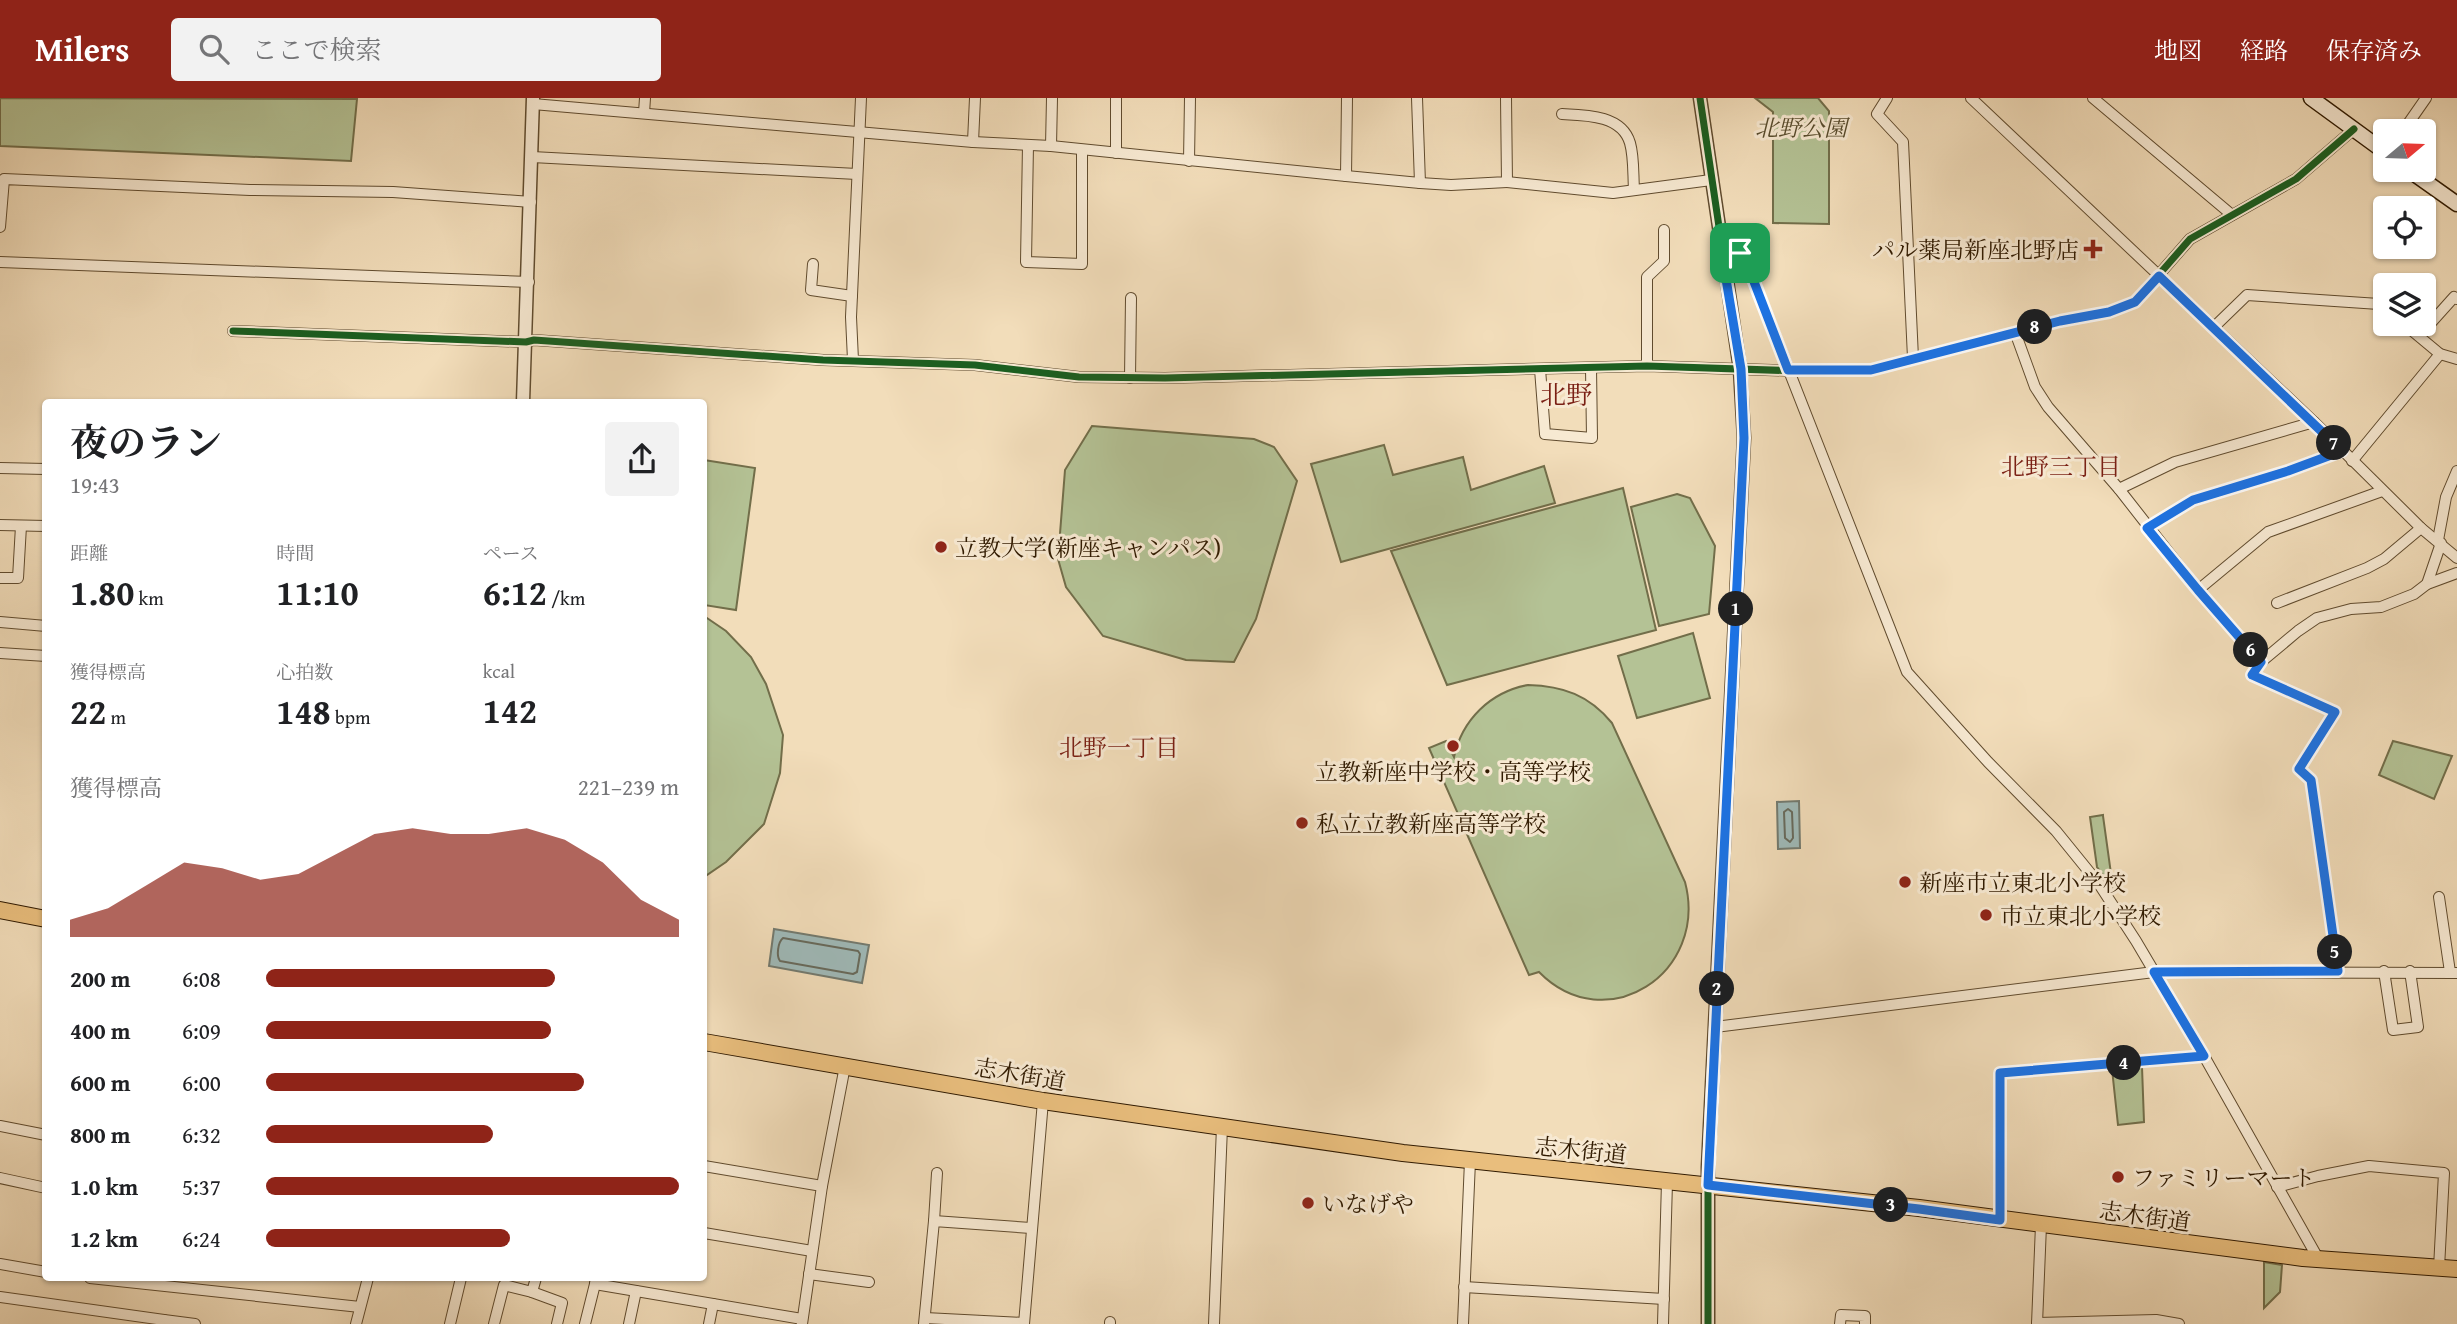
<!DOCTYPE html>
<html lang="ja">
<meta charset="utf-8">
<style>
:root{--surface:#fff;--page:#f2f2f2;--text:#202124;--muted:#757577;--accent:#8f2418}
body{margin:0;font-family:"Gentium Book Plus","Noto Serif JP",serif;background:var(--page);color:var(--text);height:100vh;display:flex;flex-direction:column;font-size:26px;white-space:nowrap}
*{box-sizing:border-box;margin:0}
p{font-size:23px;color:var(--muted)}
.icon{flex:none;width:38px;height:38px;fill:none;stroke:currentColor;stroke-width:2;stroke-linecap:round;stroke-linejoin:round}
.map{position:relative;flex:1;overflow:hidden}
.sheet{position:absolute;left:42px;top:301px;width:665px;height:882px;display:flex;flex-direction:column;background:var(--surface);border-radius:7px;box-shadow:0 2px 5px #0004}
.sheet>*{flex:none}
.needle{width:46px;rotate:71deg}
.fabs{position:absolute;left:2373px;top:21px;display:grid;gap:14px}
.fabs a{display:grid;place-items:center;width:63px;height:63px;border-radius:7px;background:var(--surface);box-shadow:0 2px 5px #0004;font-size:35px}
.pin{position:absolute;display:grid;place-items:center;width:60px;height:60px;color:#fff;margin:-30px;border-radius:14px;box-shadow:0 4px 10px #0006}
.km{position:absolute;width:35px;height:35px;margin:-18px;border-radius:50%;background:#222;color:#fff;font-size:19px;line-height:35px;text-align:center}
.round{display:grid;place-items:center;flex:none;width:74px;height:74px;border-radius:7px;background:var(--page)}
.head{display:flex;align-items:center;justify-content:space-between;height:119px;padding:0 28px}
h1{font-size:38px;font-weight:700;line-height:52px}
.metrics{display:grid;grid-template-columns:repeat(3,1fr);gap:10px;height:119px;padding:7px 28px}
.metrics div{display:grid;align-content:center}
.metrics b{font-size:35px;font-weight:700}
.metrics small{font-size:19px;font-weight:400}
.metrics p{font-size:19px}
.chart{height:196px;padding:14px 28px}
.chart p{display:flex;justify-content:space-between}
.chart svg{width:100%;height:126px;margin-top:7px;fill:var(--accent);opacity:.7}
ul{padding:0 28px;list-style:none;font-size:23px}
li{display:grid;grid-template-columns:112px 84px 1fr;align-items:center;height:52px}
li i{height:18px;border-radius:9px;background:var(--accent)}
header{display:flex;align-items:center;gap:42px;box-sizing:border-box;height:98px;padding:0 35px;background:var(--accent);color:#fff}
header strong{font-size:33px}
nav{display:flex;gap:38px;margin-inline-start:auto;font-size:24px}
.search{width:490px;height:63px;background:var(--page);display:flex;align-items:center;gap:18px;box-sizing:border-box;padding:0 24px;border-radius:7px;color:var(--muted);font-size:26px}
.map>svg:first-child{display:block}
.green{fill:#b4c295;stroke:#726e4a;stroke-width:2}
.water{fill:#9fbab9;stroke:#737a6f;stroke-width:2}
.lines{fill:none;stroke-linecap:round;stroke-linejoin:round}
.shore{stroke:#686a5c;stroke-width:2}
.minor-casing{stroke:#604b2e;stroke-width:12}
.tertiary-casing{stroke:#604b2e;stroke-width:15}
.secondary-casing{stroke:#301a00;stroke-width:17}
.primary-casing{stroke:#301a00;stroke-width:18}
.minor{stroke:#f7e9d2;stroke-width:10}
.tertiary{stroke:#f7e9d2;stroke-width:12}
.secondary{stroke:#f7e9d2;stroke-width:14}
.primary{stroke:#e9be7d;stroke-width:16}
.cycleway-casing{stroke:#f7e9d2;stroke-width:11}
.cycleway{stroke:#1b5e20;stroke-width:7}
.route-casing{stroke:#fff;stroke-width:14}
.route{stroke:#1a73e8;stroke-width:9}
.poi-dot{fill:#8f2418;stroke:#f7e9d2;stroke-width:2.5}
.labels{text-anchor:middle;dominant-baseline:central;stroke-width:6;stroke-linejoin:round;paint-order:stroke}
.park-label{font-size:23px;font-style:italic;fill:#584c2d;stroke:#f7e9d2}
.poi-label{font-size:23px;fill:#301a00;stroke:#f7e9d2;text-anchor:start}
.street-label{font-size:23px;fill:#301a00;stroke:#f7e9d2}
.neighbourhood-label{font-size:24px;fill:#7a1f14;stroke:#f7e9d2}
.quarter-label{font-size:26px;fill:#7a1f14;stroke:#f7e9d2}
</style>
<header>
<strong>Milers</strong>
<div class="search"><svg class="icon" aria-label="search" viewBox="0 0 24 24"><circle cx="10" cy="10" r="6"/><path d="M15 15l6 6"/></svg>ここで検索</div>
<nav><a>地図</a><a>経路</a><a>保存済み</a></nav>
</header>
<div class="map">
<svg width="2457" height="1226" viewBox="0 0 2457 1226">
<rect width="100%" height="100%" fill="#f2ddba"/>
<filter id="stains"><feTurbulence type="fractalNoise" baseFrequency=".00286" numOctaves="4"/><feColorMatrix values="0 0 0 0 .2 0 0 0 0 .09 0 0 0 0 .02 0 0 0 .5 -.17"/></filter>
<radialGradient id="worn" r=".72"><stop offset=".6" stop-color="#630" stop-opacity="0"/><stop offset="1" stop-color="#630" stop-opacity=".3"/></radialGradient>
<!-- green -->
<g class="green">
<polygon points="0,0 357,1 351,63 0,48"/>
<polygon points="1755,0 1818,0 1829,13 1829,126 1773,125 1773,14"/>
<polygon points="1092,328 1254,341 1274,349 1297,383 1256,521 1234,564 1186,562 1103,538 1066,489 1058,461 1065,372"/>
<polygon points="1384,347 1393,377 1463,359 1471,392 1544,368 1555,405 1341,464 1311,366"/>
<polygon points="704,362 755,370 736,512 704,507"/>
<polygon points="1623,390 1656,532 1447,587 1391,453"/>
<polygon points="1677,396 1690,400 1715,448 1709,516 1659,528 1631,409"/>
<polygon points="704,518 726,533 751,559 766,586 783,637 780,675 764,726 726,764 704,779"/>
<polygon points="1693,535 1710,600 1637,620 1618,558"/>
<path d="M1528 587C1563 588 1589 597 1612 625L1685 784C1709 875 1606 942 1539 874L1529 877 1429 650 1446 643 1454 659C1462 622 1490 594 1528 587Z"/>
<polygon points="2393,643 2452,658 2434,701 2379,677"/>
<polygon points="2103,717 2103,718 2113,790 2097,769 2090,719"/>
<polygon points="2142,969 2144,1024 2118,1027 2112,971"/>
<polygon points="2264,1164 2282,1167 2280,1194 2264,1210"/>
</g>
<!-- water -->
<g class="water">
<polygon points="1799,703 1800,750 1778,751 1777,704"/>
<polygon points="774,831 869,847 862,885 769,868"/>
</g>
<g class="lines">
<!-- shore -->
<g class="shore">
<polygon points="1788,711 1792,714 1793,740 1790,744 1785,740 1784,714"/>
<path d="M783 840 858 853 860 856 857 874 853 876 780 863C776 858 778 844 783 840Z"/>
</g>
<!-- minor casing -->
<g class="minor-casing">
<g id="minor">
<polyline points="1887,0 1877,16 1903,44 1913,260"/>
<polyline points="1971,0 2314,324 2421,430 2457,460"/>
<polyline points="2093,0 2232,117"/>
<polyline points="533,6 973,44 1051,48 1346,78 1347,0"/>
<polyline points="644,15 645,0"/>
<path d="M1562 16C1586 17 1622 17 1630 45 1634 59 1633 76 1634 91"/>
<polyline points="2403,33 2426,0"/>
<polyline points="973,44 975,0"/>
<polyline points="1028,47 1026,164 1082,166 1082,52"/>
<polyline points="1051,48 1052,0"/>
<polyline points="1116,55 1116,0"/>
<polyline points="532,59 857,76"/>
<polyline points="1189,63 1190,0"/>
<polyline points="1346,78 1420,85 1417,0"/>
<polyline points="1507,84 1613,95 1711,82"/>
<polyline points="1420,85 1451,87 1507,84 1506,0"/>
<polyline points="0,129 4,81 250,92 393,94 531,104"/>
<polyline points="1721,151 1740,155 1746,163 1907,574 1988,664 2056,733 2099,786 2136,843 2204,958 2319,1162"/>
<polyline points="0,164 529,184"/>
<polyline points="813,166 811,192 852,198"/>
<polyline points="2404,226 2440,256 2457,261"/>
<polyline points="2213,230 2247,197 2379,206 2385,211"/>
<polyline points="233,233 526,244 534,242 823,262 975,267 1079,279 1165,280 1647,268 1799,273 1871,272 2060,223 2109,214 2135,204 2190,141 2296,81 2354,31"/>
<polyline points="2015,234 2035,289 2048,309 2119,391 2198,492 2261,564 2298,533 2317,520 2351,511 2381,509 2414,496 2427,486 2457,475"/>
<polyline points="2420,237 2454,199 2457,201"/>
<polyline points="853,262 851,219 861,0"/>
<polyline points="1647,268 1647,179 1664,163 1664,132"/>
<polyline points="1540,271 1545,336 1592,340 1591,270"/>
<polyline points="1130,280 1131,200"/>
<polyline points="2352,363 2440,256"/>
<polyline points="0,370 46,371"/>
<polyline points="2119,391 2175,364 2314,324"/>
<polyline points="0,427 46,428"/>
<polyline points="2147,430 2193,402 2288,373 2342,353"/>
<polyline points="2438,442 2446,399 2457,373"/>
<polyline points="0,480 18,480 21,428"/>
<polyline points="2427,486 2441,445"/>
<polyline points="2198,492 2268,434 2382,393"/>
<polyline points="2277,505 2367,470 2384,461 2421,430"/>
<polyline points="0,524 46,528"/>
<polyline points="0,555 46,558"/>
<polyline points="2261,564 2252,577 2335,614 2299,671 2311,682 2338,873"/>
<polyline points="2439,799 2450,874"/>
<polyline points="2384,873 2393,932 2418,929 2410,873"/>
<polyline points="1715,929 2154,874 2457,875"/>
<polyline points="0,1028 46,1037"/>
<polyline points="704,1068 822,1088"/>
<polyline points="0,1080 46,1090"/>
<polyline points="2277,1089 2318,1078 2369,1068 2444,1075 2439,1170"/>
<polyline points="2000,1122 2000,975 2204,958"/>
<polyline points="934,1123 937,1075"/>
<polyline points="704,1135 812,1153"/>
<polyline points="0,1166 46,1174"/>
<polyline points="809,1176 869,1184"/>
<polyline points="90,1180 360,1209"/>
<polyline points="596,1180 595,1186 802,1221"/>
<polyline points="1464,1189 1664,1201"/>
<polyline points="532,1194 562,1205 557,1226"/>
<polyline points="0,1199 164,1222"/>
<polyline points="925,1220 1024,1225"/>
<polyline points="163,1225 164,1222 195,1226"/>
<polyline points="2037,1225 2156,1222 2179,1226"/>
<polyline points="356,1226 368,1180"/>
<polyline points="450,1226 461,1180"/>
<polyline points="494,1226 504,1187 532,1194 536,1180"/>
<polyline points="585,1226 595,1186"/>
<polyline points="629,1226 636,1193"/>
<polyline points="709,1226 713,1206"/>
<polyline points="802,1226 822,1088 845,968"/>
<polyline points="924,1226 934,1123 1031,1130"/>
<polyline points="1024,1226 1043,1003"/>
<polyline points="1110,1226 1110,1224"/>
<polyline points="1214,1226 1222,1029"/>
<polyline points="1463,1226 1470,1063"/>
<polyline points="1663,1226 1667,1084"/>
<polyline points="1840,1226 1841,1217 1865,1218 1865,1226"/>
<polyline points="2037,1226 2041,1127"/>
</g>
</g>
<!-- tertiary casing -->
<g class="tertiary-casing">
<g id="tertiary">
<polyline points="1700,0 1740,271 1744,340 1708,1069 1708,1226"/>
<polyline points="523,304 533,0"/>
</g>
</g>
<!-- secondary casing -->
<g class="secondary-casing">
<g id="secondary">
<polyline points="2311,0 2385,54"/>
<polyline points="2409,72 2457,106"/>
</g>
</g>
<!-- primary casing -->
<g class="primary-casing">
<g id="primary">
<polyline points="0,812 46,821"/>
<polyline points="704,944 1043,1003 1403,1055 1919,1110 2303,1160 2457,1171"/>
</g>
</g>
<!-- minor -->
<use href="#minor" class="minor"/>
<!-- tertiary -->
<use href="#tertiary" class="tertiary"/>
<!-- secondary -->
<use href="#secondary" class="secondary"/>
<!-- primary -->
<use href="#primary" class="primary"/>
<!-- cycleway casing -->
<g class="cycleway-casing">
<g id="cycleway">
<polyline points="1700,0 1740,271 1744,340 1708,1069 1708,1226"/>
<polyline points="233,233 526,244 534,242 823,262 975,267 1079,279 1165,280 1647,268 1799,273 1871,272 2060,223 2109,214 2135,204 2190,141 2296,81 2354,31"/>
</g>
</g>
<!-- cycleway -->
<use href="#cycleway" class="cycleway"/>
</g>
<g class="lines">
<!-- route casing -->
<g class="route-casing">
<polygon id="route" points="1721,151 1740,155 1746,163 1788,272 1871,272 2060,223 2109,214 2135,204 2159,178 2342,353 2288,373 2193,402 2147,430 2198,492 2261,564 2252,577 2335,614 2299,671 2311,682 2338,873 2154,874 2204,958 2000,975 2000,1122 1919,1111 1708,1087 1744,340 1741,271"/>
</g>
<!-- route -->
<use href="#route" class="route"/>
</g>
<!-- markers -->
<g class="poi-dot">
<path d="M2089.5 140.5h7v7h7v7h-7v7h-7v-7h-7v-7h7z"/>
<circle cx="941" cy="449" r="7"/>
<circle cx="1453" cy="648" r="7"/>
<circle cx="1302" cy="725" r="7"/>
<circle cx="1905" cy="784" r="7"/>
<circle cx="1986" cy="817" r="7"/>
<circle cx="2118" cy="1079" r="7"/>
<circle cx="1308" cy="1105" r="7"/>
</g>
<g class="labels">
<!-- park labels -->
<g class="park-label">
<text x="1801" y="29">北野公園</text>
</g>
<!-- poi labels -->
<g class="poi-label">
<text x="2079" y="151" text-anchor="end">パル薬局新座北野店</text>
<text x="955" y="449">立教大学(新座キャンパス)</text>
<text x="1453" y="673" text-anchor="middle">立教新座中学校・高等学校</text>
<text x="1316" y="725">私立立教新座高等学校</text>
<text x="1919" y="784">新座市立東北小学校</text>
<text x="2000" y="817">市立東北小学校</text>
<text x="2132" y="1079">ファミリーマート</text>
<text x="1322" y="1105">いなげや</text>
</g>
<!-- street labels -->
<g class="street-label">
<text transform="translate(1020 976) rotate(10)">志木街道</text>
<text transform="translate(1581 1052) rotate(6)">志木街道</text>
<text transform="translate(2145 1118) rotate(8)">志木街道</text>
</g>
<!-- neighbourhood labels -->
<g class="neighbourhood-label">
<text x="2061" y="368">北野三丁目</text>
<text x="1119" y="649">北野一丁目</text>
</g>
<!-- quarter labels -->
<g class="quarter-label">
<text x="1566" y="296">北野</text>
</g>
</g>
<rect width="100%" height="100%" filter="url(#stains)"/>
<rect width="100%" height="100%" fill="url(#worn)"/>
</svg>
<div class="fabs">
<a><svg class="needle" viewBox="-14 -14 28 28"><path d="M0-13l5 13h-10z" fill="#e53935"/><path d="M0 13l5-13h-10z" fill="#757577"/></svg></a>
<a><svg class="icon" aria-label="locate" viewBox="0 0 24 24"><circle cx="12" cy="12" r="6"/><path d="M12 2v4M12 18v4M2 12h4M18 12h4"/></svg></a>
<a><svg class="icon" aria-label="layers" viewBox="0 0 24 24"><path d="M12 4l9 5-9 5-9-5zM3 14l9 5 9-5"/></svg></a>
</div>
<div class="pin" style="left:1740px;top:155px;background:#1e9e55"><svg class="icon" aria-label="arrive" viewBox="0 0 24 24"><path d="M6 21V4h12l-3 4 3 4H6"/></svg></div>
<b class="km" style="left:1736px;top:511px">1</b>
<b class="km" style="left:1717px;top:891px">2</b>
<b class="km" style="left:1891px;top:1107px">3</b>
<b class="km" style="left:2124px;top:965px">4</b>
<b class="km" style="left:2335px;top:854px">5</b>
<b class="km" style="left:2251px;top:552px">6</b>
<b class="km" style="left:2334px;top:345px">7</b>
<b class="km" style="left:2035px;top:229px">8</b>
<section class="sheet">
<div class="head"><div><h1>夜のラン</h1><p>19:43</p></div><a class="round"><svg class="icon" aria-label="share" viewBox="0 0 24 24"><path d="M12 15V3M7 8l5-5 5 5M5 13v7h14v-7"/></svg></a></div>
<div class="metrics">
<div><p>距離</p><b>1.80<small> km</small></b></div>
<div><p>時間</p><b>11:10</b></div>
<div><p>ペース</p><b>6:12<small> /km</small></b></div>
</div>
<div class="metrics">
<div><p>獲得標高</p><b>22<small> m</small></b></div>
<div><p>心拍数</p><b>148<small> bpm</small></b></div>
<div><p>kcal</p><b>142</b></div>
</div>
<div class="chart"><p><span>獲得標高</span>221–239 m</p>
<svg viewBox="0 0 160 44" preserveAspectRatio="none"><path d="M0 44V38L10 34L20 26L30 18L40 20L50 24L60 22L70 15L80 8L90 6L100 8L110 8L120 6L130 10L140 18L150 31L160 38V44z"/></svg>
</div>
<ul>
<li><b>200 m</b>6:08<i style="width:70%"></i></li>
<li><b>400 m</b>6:09<i style="width:69%"></i></li>
<li><b>600 m</b>6:00<i style="width:77%"></i></li>
<li><b>800 m</b>6:32<i style="width:55%"></i></li>
<li><b>1.0 km</b>5:37<i style="width:100%"></i></li>
<li><b>1.2 km</b>6:24<i style="width:59%"></i></li>
</ul>
</section>
</div>
